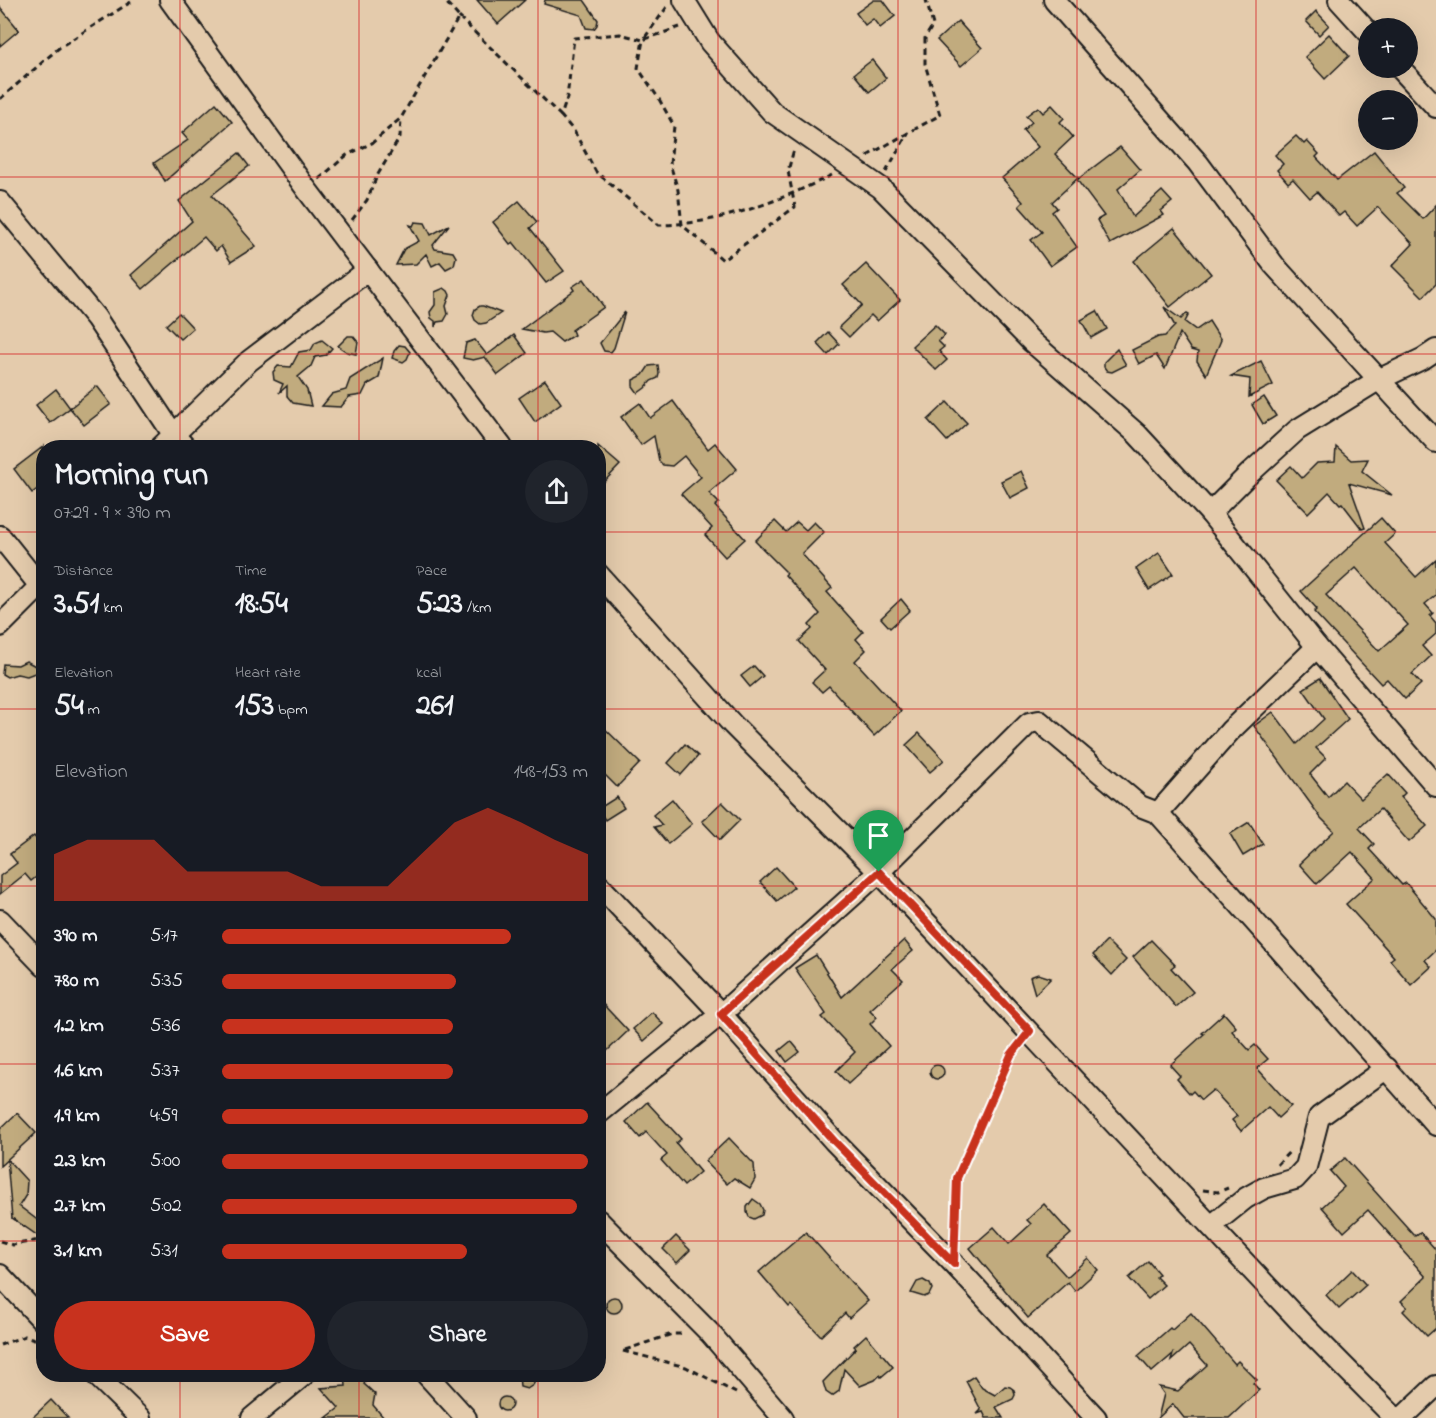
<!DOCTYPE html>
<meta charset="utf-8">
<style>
:root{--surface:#171b24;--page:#20242c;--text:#f1f3f6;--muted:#9ea1a6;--accent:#c8321e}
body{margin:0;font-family:"Indie Flower",sans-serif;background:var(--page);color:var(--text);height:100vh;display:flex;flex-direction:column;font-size:22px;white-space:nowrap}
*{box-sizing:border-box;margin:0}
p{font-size:20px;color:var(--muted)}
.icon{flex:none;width:33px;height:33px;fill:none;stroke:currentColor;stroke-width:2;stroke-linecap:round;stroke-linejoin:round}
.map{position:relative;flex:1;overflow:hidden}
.sheet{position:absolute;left:36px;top:440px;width:570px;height:942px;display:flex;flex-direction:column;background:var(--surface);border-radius:24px;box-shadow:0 6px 24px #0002}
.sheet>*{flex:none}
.controls{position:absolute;left:1358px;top:18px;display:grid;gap:12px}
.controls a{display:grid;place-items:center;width:60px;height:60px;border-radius:50%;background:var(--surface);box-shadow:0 6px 24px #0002;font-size:30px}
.pin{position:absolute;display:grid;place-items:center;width:51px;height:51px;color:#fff;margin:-62px -26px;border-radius:50% 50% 50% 0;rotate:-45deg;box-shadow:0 0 6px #0007}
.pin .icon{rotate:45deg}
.round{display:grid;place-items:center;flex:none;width:63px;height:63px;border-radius:32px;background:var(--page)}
.head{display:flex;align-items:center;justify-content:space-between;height:102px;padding:0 18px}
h1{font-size:33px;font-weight:800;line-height:45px}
.figures{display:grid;grid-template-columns:repeat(3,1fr);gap:9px;height:102px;padding:6px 18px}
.figures div{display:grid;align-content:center}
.figures b{font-size:30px;font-weight:800}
.figures small{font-size:16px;font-weight:400}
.figures p{font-size:16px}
.chart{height:168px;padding:12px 18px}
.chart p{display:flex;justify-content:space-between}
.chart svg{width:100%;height:108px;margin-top:6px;fill:var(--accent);opacity:.7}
.primary-button{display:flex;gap:12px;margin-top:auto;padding:12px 18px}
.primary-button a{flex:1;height:69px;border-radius:36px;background:var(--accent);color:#fff;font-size:24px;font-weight:800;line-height:69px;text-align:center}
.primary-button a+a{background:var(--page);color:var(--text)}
ul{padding:0 18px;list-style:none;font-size:20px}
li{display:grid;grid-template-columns:96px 72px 1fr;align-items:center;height:45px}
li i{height:15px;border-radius:8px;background:var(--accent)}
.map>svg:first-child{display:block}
.building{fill:#c1ab7e;stroke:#1c1c1c;stroke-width:1.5;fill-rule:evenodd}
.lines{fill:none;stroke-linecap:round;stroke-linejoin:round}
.minor-casing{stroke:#1c1c1c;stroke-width:24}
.path{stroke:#1c1c1c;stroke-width:3;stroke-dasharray:6 4.5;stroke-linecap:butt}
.minor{stroke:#e4cbac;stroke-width:20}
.route-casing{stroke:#fff;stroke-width:12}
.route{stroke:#c8321e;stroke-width:8}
.grid{fill:none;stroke:#d62828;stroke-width:1.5;stroke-opacity:0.55}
</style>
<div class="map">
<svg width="1436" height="1418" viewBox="0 0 1436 1418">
<rect width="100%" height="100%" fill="#e4cbac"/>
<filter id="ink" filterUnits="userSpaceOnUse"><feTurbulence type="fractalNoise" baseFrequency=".0167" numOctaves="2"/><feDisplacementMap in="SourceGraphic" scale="12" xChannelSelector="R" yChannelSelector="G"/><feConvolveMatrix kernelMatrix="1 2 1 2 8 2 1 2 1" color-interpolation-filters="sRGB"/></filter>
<g filter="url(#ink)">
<!-- building -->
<g class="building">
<polygon points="477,0 525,0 498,24"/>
<polygon points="545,0 584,0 598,20 597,25 594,29 586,28 581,15 544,4"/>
<polygon points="874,0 883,0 895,16 880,28 873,19 865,25 856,13"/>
<polygon points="0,7 19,30 0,46"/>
<polygon points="1316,11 1329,25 1319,35 1306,21"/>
<polygon points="958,21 982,48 961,66 937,40"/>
<polygon points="1329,34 1349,56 1325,79 1305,57"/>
<polygon points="872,60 886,78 869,92 854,74"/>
<polygon points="216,103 232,122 165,181 154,163 188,140 182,133"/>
<polygon points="1052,105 1064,118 1060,122 1073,137 1055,154 1078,178 1052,202 1057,208 1052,212 1077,247 1050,266 1031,240 1042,232 1019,206 1023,202 1002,178 1038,147 1023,130 1032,122 1026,116 1038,107 1043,113"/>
<polygon points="1296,136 1304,144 1307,141 1319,154 1316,157 1337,180 1374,151 1404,188 1397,193 1423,219 1436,205 1436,284 1423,297 1392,266 1413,244 1378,207 1357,226 1344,212 1339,216 1317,192 1310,198 1293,179 1288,183 1277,170 1283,164 1275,155"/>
<polygon points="1120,147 1140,170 1118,189 1133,217 1162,191 1172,202 1161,211 1164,215 1110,244 1097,220 1104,216 1077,180"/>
<polygon points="239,153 249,166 212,195 256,246 231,262 221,246 216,251 204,237 143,289 131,275 192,221 179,201"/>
<polygon points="519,201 537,222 530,228 564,271 546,283 513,242 510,244 493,222"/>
<polygon points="415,222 425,223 431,235 449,225 433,245 435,249 453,252 456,257 454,265 446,269 440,262 432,266 426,254 416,264 396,265 404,249 419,241 410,225 413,226"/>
<polygon points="1174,228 1211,274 1170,307 1134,261"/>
<polygon points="866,264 900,300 877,321 871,315 849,337 839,327 862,305 843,285"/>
<polygon points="584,279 604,307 572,330 574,335 562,342 550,332 543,333 522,329 574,290 572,287"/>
<polygon points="444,288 448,291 450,295 446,306 448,314 444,321 437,322 435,327 435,321 431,318 430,312 435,305 435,292"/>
<polygon points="480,306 483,306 501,313 486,323 480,324 475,320 473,315 475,309"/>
<polygon points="1164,307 1181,319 1187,313 1189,314 1185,322 1196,330 1209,321 1221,340 1206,375 1197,361 1198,352 1191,350 1180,333 1165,369 1156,355 1139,364 1132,350 1158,337 1165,336 1175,326"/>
<polygon points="1097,311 1107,329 1091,338 1081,320"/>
<polygon points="625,312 614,348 611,352 604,351 600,343"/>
<polygon points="179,313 193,328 180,339 166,325"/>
<polygon points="935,325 945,335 938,341 944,347 939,351 947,360 936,370 912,346"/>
<polygon points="828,332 839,344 828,355 817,343"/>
<polygon points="514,335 527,353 498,375 485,357 473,360 463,358 466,343 475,340 487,355"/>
<polygon points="348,336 353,336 358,342 356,354 347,352 338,346"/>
<polygon points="322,340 332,348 326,355 315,357 311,366 298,377 307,390 311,406 293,403 287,396 287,386 279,393 283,384 274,380 273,372 278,366 291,367 299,352 311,350 315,343"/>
<polygon points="399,345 405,346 410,352 407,359 403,362 392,358 394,351"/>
<polygon points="1117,349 1126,365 1112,372 1107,371 1104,367 1104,362"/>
<polygon points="383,358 379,378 367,385 362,395 349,397 341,407 322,406 332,394 346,390 350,379"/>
<polygon points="1261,361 1273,385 1249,397 1250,379 1231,376"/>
<polygon points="658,365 659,374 658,378 651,381 645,388 638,393 633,386 633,380 643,375 649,366"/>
<polygon points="545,380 561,403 535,422 519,398"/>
<polygon points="97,386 111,404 84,425 70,408"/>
<polygon points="56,389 70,408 50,423 36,405"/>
<polygon points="1264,397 1276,416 1263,424 1252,405"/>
<polygon points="673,401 708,449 715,443 737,469 709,493 719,503 715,506 745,539 725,557 705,535 712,528 681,494 701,477 684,456 672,466 663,465 659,461 654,436 641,445 621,417 640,403 650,418"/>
<polygon points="947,402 967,423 947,441 928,420"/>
<polygon points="44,446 44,484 32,493 14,469"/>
<polygon points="598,446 620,465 598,488"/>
<polygon points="1336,447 1351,460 1368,459 1362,471 1392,495 1349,483 1365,528 1362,529 1342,503 1340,504 1329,492 1308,513 1276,480 1291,466 1302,478 1317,463 1335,462"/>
<polygon points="1021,471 1029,488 1010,498 1001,481"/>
<path d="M1381 518 1395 534 1385 543 1416 577 1436 559V595L1425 604 1433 613 1430 616 1436 623V634L1422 646 1431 656 1412 674 1421 684 1405 699 1387 679 1381 684 1314 612 1317 609 1301 591ZM1356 568 1408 625 1379 651 1326 595Z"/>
<polygon points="775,521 786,532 797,522 806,530 814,522 824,532 802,554 832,588 827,592 863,632 856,639 866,650 855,661 901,711 874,736 829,686 822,692 812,682 825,670 799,641 812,629 809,625 820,614 785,575 787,573 755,541"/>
<polygon points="1159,553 1173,574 1149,590 1136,569"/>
<polygon points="901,599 910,610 890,628 881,618"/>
<polygon points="26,661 43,670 27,676 17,674 7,677 2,674 3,664 18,665"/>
<polygon points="754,666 763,676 750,687 741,676"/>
<polygon points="1320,678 1348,719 1316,748 1326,758 1310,774 1328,797 1344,781 1361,799 1388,774 1405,793 1401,797 1427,826 1409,842 1380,809 1359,828 1374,844 1369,849 1402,885 1406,883 1436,919 1436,950 1425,960 1431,967 1411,985 1390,960 1394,957 1346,904 1375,878 1352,852 1317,884 1299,864 1334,831 1321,818 1254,726 1273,712 1297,744 1324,719 1303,689"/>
<polygon points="598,722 640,763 617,787 598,768"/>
<polygon points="919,733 944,760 930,772 906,745"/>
<polygon points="685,744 698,756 681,775 668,763"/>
<polygon points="617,797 624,808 605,820 598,809"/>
<polygon points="672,799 692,824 668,844 654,827 662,825 653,815"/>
<polygon points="722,802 740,820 720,840 702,821"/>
<polygon points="1249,822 1263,844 1243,856 1230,834"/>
<polygon points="34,836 44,849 44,871 31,881 25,874 0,894 0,876 17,863 10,854"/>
<polygon points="776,867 794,887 777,901 760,882"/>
<polygon points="904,940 913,951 892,969 903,980 870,1010 877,1017 870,1024 889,1046 848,1084 836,1071 855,1052 822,1017 826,1014 795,968 816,955 842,997"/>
<polygon points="1151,940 1175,965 1171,968 1193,992 1176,1007 1133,957"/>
<polygon points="1107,941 1126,960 1112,975 1093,955"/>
<polygon points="1038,974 1051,978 1035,994 1030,977"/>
<polygon points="598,999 628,1031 606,1052 598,1043"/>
<polygon points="652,1012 663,1024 644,1041 633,1029"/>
<polygon points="1224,1013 1236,1027 1232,1031 1249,1050 1255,1045 1268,1059 1257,1068 1291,1106 1278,1118 1268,1107 1241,1131 1232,1120 1237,1116 1213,1090 1201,1100 1193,1091 1190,1094 1177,1079 1180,1076 1170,1065 1204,1034 1202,1033"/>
<polygon points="791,1041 800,1052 787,1062 779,1051"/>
<circle cx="937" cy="1072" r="7"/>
<polygon points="647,1102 681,1139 676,1143 700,1172 684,1186 661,1160 667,1155 646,1132 640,1138 626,1122"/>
<polygon points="17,1113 36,1133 0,1166 0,1129"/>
<polygon points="729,1138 754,1164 755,1179 750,1188 734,1178 727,1184 705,1161"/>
<polygon points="1345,1158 1415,1236 1420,1232 1436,1250 1436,1328 1427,1336 1403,1311 1407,1307 1401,1301 1426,1277 1401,1249 1402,1248 1368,1210 1344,1232 1322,1207 1344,1187 1330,1171"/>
<polygon points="7,1159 27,1181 26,1195 19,1206 44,1225 44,1240 12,1218 12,1219"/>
<polygon points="753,1199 760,1204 763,1210 762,1215 754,1219 749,1217 747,1212 747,1207"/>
<polygon points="1044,1204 1071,1234 1047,1255 1067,1277 1088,1258 1098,1270 1075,1291 1068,1282 1028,1318 970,1248 994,1227 1009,1244 1031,1224 1027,1220"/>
<polygon points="806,1232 868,1301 849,1318 845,1313 821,1336 791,1305 789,1307 759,1272"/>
<polygon points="676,1236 690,1250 677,1263 663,1249"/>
<polygon points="1148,1261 1159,1274 1156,1277 1164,1285 1148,1299 1129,1278"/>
<polygon points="1352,1270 1366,1285 1339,1309 1326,1295"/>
<polygon points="923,1280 930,1284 932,1289 929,1295 924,1297 911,1293 917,1282"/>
<circle cx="614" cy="1305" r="8"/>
<polygon points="1191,1313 1235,1364 1238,1361 1257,1380 1253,1383 1259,1390 1229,1418 1184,1418 1173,1404 1158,1418 1164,1394 1159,1387 1178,1391 1207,1365 1189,1345 1171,1361 1173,1354 1152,1372 1138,1356 1170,1328 1172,1330"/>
<polygon points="866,1335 893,1367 881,1377 880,1375 875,1380 860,1386 844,1369 839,1391 832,1396 826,1392 823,1382 856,1348 854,1346"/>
<polygon points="345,1374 369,1374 364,1384 375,1394 373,1405 384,1418 326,1418 339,1408 321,1388 346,1386"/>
<polygon points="519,1374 539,1374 533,1385 527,1389 520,1387"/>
<polygon points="974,1376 982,1388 995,1395 1005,1386 1010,1387 1014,1390 1015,1395 1013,1399 996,1407 1003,1418 986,1418 983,1412 977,1414 981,1410 966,1381"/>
<circle cx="505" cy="1404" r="7"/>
<polygon points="51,1400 68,1418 32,1418"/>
</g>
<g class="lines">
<!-- minor casing -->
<g class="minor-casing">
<g id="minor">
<polyline points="170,0 307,190 502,447"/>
<polyline points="684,0 710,42 772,112 881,188 1032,342 1137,434 1210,513 1317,647 1436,786"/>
<polyline points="1054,0 1198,163 1274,265 1436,442"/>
<polyline points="1339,0 1368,32"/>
<polyline points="1400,68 1436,107"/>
<polyline points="0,202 96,318 173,434 185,447"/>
<polyline points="161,447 249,361 368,270"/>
<polyline points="1210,513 1250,473 1297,430 1378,380 1424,358 1436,350"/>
<polyline points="0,536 44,591"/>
<polyline points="598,574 733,725 879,872 1308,1330 1395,1418"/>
<polyline points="0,626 44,582"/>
<polyline points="1158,813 1230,731 1317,647"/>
<polyline points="598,884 721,1014 834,1141 954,1264 1096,1418"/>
<polyline points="0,920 44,966"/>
<polyline points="598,1114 721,1014 879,872 1029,723 1039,721 1140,806 1158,813 1436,1125"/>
<polyline points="598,1220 710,1333 783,1418"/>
<polyline points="1211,1226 1246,1198 1264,1188 1295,1179 1306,1167 1319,1117 1387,1068"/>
<polyline points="0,1275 44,1322"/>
<polyline points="95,1374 140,1418"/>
<polyline points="426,1374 466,1418"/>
<polyline points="252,1418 305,1374"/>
<polyline points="1402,1418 1436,1386"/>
</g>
</g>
<!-- path -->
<g class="path">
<path d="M667 7 643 40 620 34 574 38 567 98 561 116 574 131 596 172 659 225C721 224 777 202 832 175"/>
<polyline points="459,17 561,116"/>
<polyline points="680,27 643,40 638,68 659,99 674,126 670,164 678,190 682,225 723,260 795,207 788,171 794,149"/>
<polyline points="0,99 60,47 134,0"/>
<polyline points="867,156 940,115 925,64 925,38 933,25 926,0"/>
<polyline points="886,172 908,133"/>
<polyline points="319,179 347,155 372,143 401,118 459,17 444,0"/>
<polyline points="352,220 367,200 377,176 400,137 401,118"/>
<polyline points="1277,1165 1291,1150"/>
<polyline points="1203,1190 1218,1192 1228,1188"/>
<polyline points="955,1239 957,1178 1011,1055 1018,1047"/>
<polyline points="0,1241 13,1245 44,1239"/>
<polyline points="0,1345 25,1336 44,1342"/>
<polyline points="625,1350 672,1334 684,1334"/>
<polyline points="623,1351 686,1367 736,1393"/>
</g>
<!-- minor -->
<use href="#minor" class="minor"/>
</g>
</g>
<g class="lines" filter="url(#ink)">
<!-- route casing -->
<g class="route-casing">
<polygon id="route" points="879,872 1030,1031 1011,1055 957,1178 954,1264 834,1141 721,1014"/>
</g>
<!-- route -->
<use href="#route" class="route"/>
</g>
<!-- grid -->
<path class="grid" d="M180 0V447M359 0V447M538 0V447M718 0V1418M898 0V1418M1077 0V1418M1256 0V1418M0 177H1436M0 354H1436M0 532H44M598 532H1436M0 709H44M598 709H1436M0 886H44M598 886H1436M0 1064H44M598 1064H1436M0 1241H44M598 1241H1436M180 1374V1418M359 1374V1418M538 1374V1418"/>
</svg>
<div class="controls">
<a>+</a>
<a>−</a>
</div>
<div class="pin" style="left:879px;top:872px;background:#1e9e55"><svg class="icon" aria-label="arrive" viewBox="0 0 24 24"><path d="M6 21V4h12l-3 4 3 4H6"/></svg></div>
<section class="sheet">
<div class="head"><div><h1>Morning run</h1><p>07:29 · 9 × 390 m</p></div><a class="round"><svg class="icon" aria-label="share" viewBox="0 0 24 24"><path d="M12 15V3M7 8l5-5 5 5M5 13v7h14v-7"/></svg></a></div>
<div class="figures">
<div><p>Distance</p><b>3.51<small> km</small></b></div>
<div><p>Time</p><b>18:54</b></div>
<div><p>Pace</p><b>5:23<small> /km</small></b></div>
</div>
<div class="figures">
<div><p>Elevation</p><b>54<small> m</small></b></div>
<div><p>Heart rate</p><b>153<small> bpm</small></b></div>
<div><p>kcal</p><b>261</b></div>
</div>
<div class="chart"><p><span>Elevation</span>148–153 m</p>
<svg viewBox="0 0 160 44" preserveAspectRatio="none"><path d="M0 44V25L10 19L20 19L30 19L40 32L50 32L60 32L70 32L80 38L90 38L100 38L110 25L120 12L130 6L140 12L150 19L160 25V44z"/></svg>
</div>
<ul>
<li><b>390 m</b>5:17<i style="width:79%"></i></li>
<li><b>780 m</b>5:35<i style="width:64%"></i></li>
<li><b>1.2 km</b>5:36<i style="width:63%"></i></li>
<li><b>1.6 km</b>5:37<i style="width:63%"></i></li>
<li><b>1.9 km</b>4:59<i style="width:100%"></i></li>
<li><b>2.3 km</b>5:00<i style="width:100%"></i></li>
<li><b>2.7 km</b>5:02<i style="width:97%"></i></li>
<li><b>3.1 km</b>5:31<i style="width:67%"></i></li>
</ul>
<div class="primary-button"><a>Save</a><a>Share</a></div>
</section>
</div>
